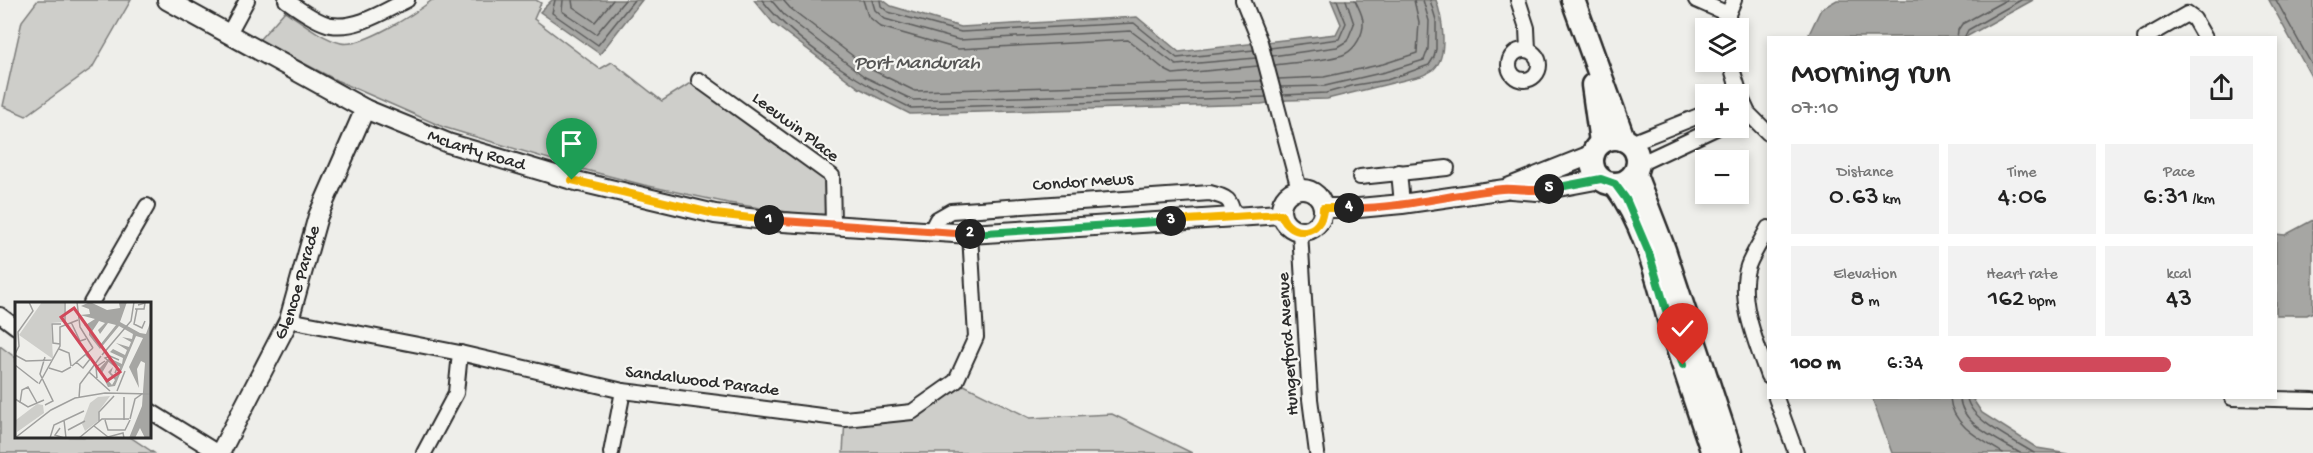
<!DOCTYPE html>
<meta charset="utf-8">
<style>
:root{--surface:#fff;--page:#f2f2f2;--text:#222;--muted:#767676;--accent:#d1495b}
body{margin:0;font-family:"Gochi Hand",sans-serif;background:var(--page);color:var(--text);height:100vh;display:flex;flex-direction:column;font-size:22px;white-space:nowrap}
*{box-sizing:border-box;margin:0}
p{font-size:20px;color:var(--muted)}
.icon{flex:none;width:33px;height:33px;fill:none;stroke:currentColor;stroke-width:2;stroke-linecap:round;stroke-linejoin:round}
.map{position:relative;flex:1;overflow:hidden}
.sheet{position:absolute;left:1767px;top:36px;width:510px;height:363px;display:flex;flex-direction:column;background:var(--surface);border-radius:0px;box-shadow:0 3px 9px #0003}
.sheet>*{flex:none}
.fabs{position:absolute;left:1695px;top:18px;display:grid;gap:12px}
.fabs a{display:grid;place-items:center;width:54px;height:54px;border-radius:0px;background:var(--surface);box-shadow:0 3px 9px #0003;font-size:30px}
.pin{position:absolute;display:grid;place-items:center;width:51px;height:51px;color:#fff;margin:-62px -26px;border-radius:50% 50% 50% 0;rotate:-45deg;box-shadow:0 0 6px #0007}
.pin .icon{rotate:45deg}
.km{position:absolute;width:30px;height:30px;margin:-15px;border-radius:50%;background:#222;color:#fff;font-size:16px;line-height:30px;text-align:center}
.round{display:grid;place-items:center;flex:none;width:63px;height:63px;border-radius:0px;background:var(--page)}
.overview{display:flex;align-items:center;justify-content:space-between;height:102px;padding:0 24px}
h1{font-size:33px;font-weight:600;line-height:45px}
.figures{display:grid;grid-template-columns:repeat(3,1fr);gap:9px;height:102px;padding:6px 24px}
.figures div{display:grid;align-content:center;border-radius:0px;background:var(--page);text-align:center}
.figures b{font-size:26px;font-weight:600}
.figures small{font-size:16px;font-weight:400}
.figures p{font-size:16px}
ul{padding:0 24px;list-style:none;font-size:20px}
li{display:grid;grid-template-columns:96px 72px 1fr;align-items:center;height:45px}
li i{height:15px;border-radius:8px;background:var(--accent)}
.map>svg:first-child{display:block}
.green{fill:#cececa;stroke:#7c7c7a;stroke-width:1.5}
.water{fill:#a6a6a3;stroke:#757573;stroke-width:1.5}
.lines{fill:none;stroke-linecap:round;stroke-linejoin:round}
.shore{stroke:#5c5c5b;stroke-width:1.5}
.minor-casing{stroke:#2b2b2b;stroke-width:18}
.tertiary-casing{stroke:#2b2b2b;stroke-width:22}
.primary-casing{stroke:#2b2b2b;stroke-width:27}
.minor{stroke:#f6f6f2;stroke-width:14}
.tertiary{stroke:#f6f6f2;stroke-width:18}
.primary{stroke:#f6f6f2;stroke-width:22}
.split-1-casing{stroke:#fff;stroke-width:12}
.split-2-casing{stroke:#fff;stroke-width:12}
.split-3-casing{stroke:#fff;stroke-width:12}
.split-4-casing{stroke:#fff;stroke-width:12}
.split-5-casing{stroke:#fff;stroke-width:12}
.split-6-casing{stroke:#fff;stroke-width:12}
.split-7-casing{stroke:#fff;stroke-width:12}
.split-1{stroke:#f5b400;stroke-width:8}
.split-2{stroke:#f0652b;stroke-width:8}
.split-3{stroke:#22a559;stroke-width:8}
.split-4{stroke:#f5b400;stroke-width:8}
.split-5{stroke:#f0652b;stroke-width:8}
.split-6{stroke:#22a559;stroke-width:8}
.split-7{stroke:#22a559;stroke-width:8}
.labels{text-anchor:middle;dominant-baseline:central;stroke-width:4.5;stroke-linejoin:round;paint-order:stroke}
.street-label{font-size:18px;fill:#2b2b2b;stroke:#f6f6f2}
.water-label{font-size:20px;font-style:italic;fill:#565655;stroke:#f6f6f2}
.inset-road{fill:none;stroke:#a0a09e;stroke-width:1.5}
.view{fill:#d1495b;fill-opacity:0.15;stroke:#d1495b;stroke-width:3}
.inset-edge{fill:none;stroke:#2b2b2b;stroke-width:3}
</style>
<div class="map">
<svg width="2313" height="453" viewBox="0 0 2313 453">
<rect width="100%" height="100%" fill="#eeeeea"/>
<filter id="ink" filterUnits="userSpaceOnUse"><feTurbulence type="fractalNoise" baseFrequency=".0167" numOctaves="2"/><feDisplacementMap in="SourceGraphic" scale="12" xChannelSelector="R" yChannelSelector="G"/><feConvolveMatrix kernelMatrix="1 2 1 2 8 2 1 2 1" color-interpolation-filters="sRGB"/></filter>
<g filter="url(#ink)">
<!-- green -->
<g class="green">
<polygon points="38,0 131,0 92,68 26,116 3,106 22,21"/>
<path d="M432 0H536L541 3 534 19 600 69 612 62 662 101 692 82 826 177 827 218 728 203 644 185 582 169 443 127 336 80 259 40 285 11C302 22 321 38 341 43 361 48 416 13 432 0Z"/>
<polygon points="0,346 16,358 16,436 130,437 154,453 0,453"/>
<polygon points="956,381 1030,418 1112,414 1192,453 843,453 845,419 912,412"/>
</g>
<!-- water -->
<g class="water">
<polygon points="552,0 642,0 600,54 540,12"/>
<path d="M754 0H883L891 6 961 27 1137 17 1179 52 1336 34 1341 24 1331 0H1436C1442 17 1449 55 1434 69 1431 72 1425 74 1421 76L1327 99 1287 100 1261 104 910 114 859 88 774 24Z"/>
<polygon points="1837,0 2033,0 1966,37 1810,37 1809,34 1821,9"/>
<polygon points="2269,0 2313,0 2313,80"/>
<polygon points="2313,220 2313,312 2307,315 2276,315 2276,234 2285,235"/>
<polygon points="1872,398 1972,398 1982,413 2037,448 2068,453 1892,453"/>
</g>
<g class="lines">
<!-- shore -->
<g class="shore">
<polyline points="555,0 552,13 598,45 634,0"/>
<polyline points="563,0 562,11 596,34 625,0"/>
<polyline points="572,0 573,7 595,22 613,0"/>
<path d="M762 0C797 44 861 84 911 108L1266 97"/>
<polyline points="771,0 784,15 865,77 913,100 1264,90"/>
<polyline points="783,0 790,8 870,69 915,91 1262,81"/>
<polyline points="863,0 868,16 881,27 958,49 1128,40 1165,70 1173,74 1258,66"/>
<polyline points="872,0 875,10 885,19 959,40 1131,31 1176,65 1256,58"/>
<polyline points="880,0 881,6 888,12 961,32 1134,23 1177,58 1254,50"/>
<polyline points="2276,0 2313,67"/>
<polyline points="1957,38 1958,30 1962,24 2006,0"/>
<polyline points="1964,38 1968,30 2021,0"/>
<polyline points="1270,48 1339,39 1346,23 1337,0"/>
<polyline points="1272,56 1337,47 1347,41 1354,24 1346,0"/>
<path d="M1275 65C1292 62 1330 61 1345 54 1355 49 1364 34 1363 22 1363 15 1358 7 1355 0"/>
<polyline points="1278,79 1324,77 1383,64 1417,53 1419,22 1414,0"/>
<polyline points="1281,87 1325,86 1385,72 1424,60 1428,49 1429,21 1423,0"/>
<polyline points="1283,95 1326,93 1355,85 1387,80 1429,65 1434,57 1436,49 1436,20 1430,0"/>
<path d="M1950 398C1952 426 1982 440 2003 453"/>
<path d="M1960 398C1961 425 1999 440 2020 453"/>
<path d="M1967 398C1970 420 2015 441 2034 453"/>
</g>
<!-- minor casing -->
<g class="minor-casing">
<g id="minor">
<path d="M286 0C297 8 318 23 331 25 358 29 384 11 407 0"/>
<polyline points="1243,0 1260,42 1299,189"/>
<polyline points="1518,0 1527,28 1528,50"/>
<polyline points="1696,0 1728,14"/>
<polyline points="1729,28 1728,14 1734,0"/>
<polyline points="228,35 247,0"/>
<polyline points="2145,38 2187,14 2194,19 2205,38"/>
<circle cx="1524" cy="65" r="15"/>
<polyline points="1730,62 1741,98 1748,113 1768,133"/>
<polyline points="699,80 832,176 833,224"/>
<polyline points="1631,143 1706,113"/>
<polyline points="1639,164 1716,128"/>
<polyline points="1399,172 1402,204"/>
<polyline points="1360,177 1447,168"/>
<path d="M1768 228C1762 240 1753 253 1748 266 1737 299 1757 345 1768 376"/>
<path d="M930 232 937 219 951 211 1210 193C1228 198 1230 198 1234 216"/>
<polyline points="1300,232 1310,399 1317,453"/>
<polyline points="91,303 147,206"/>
<polyline points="0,315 16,327"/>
<polyline points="289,320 460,353 623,391 845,419 912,412 956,381 976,337 970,234"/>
<polyline points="1776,398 1796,453"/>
<polyline points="2232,398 2313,400"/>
<polyline points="150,411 218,453"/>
<polyline points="424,453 456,393 460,353"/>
<polyline points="611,453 623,391"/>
</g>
</g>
<!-- tertiary casing -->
<g class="tertiary-casing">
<g id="tertiary">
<path id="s1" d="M167 0 365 109 448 143 572 180 715 214 783 222 970 234 1281 214"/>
<circle cx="1302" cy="210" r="21"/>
<polyline points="1511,189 1537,191 1601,179"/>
<polyline points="1323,208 1359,208 1402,204 1505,189 1593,154"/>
<path id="s2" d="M220 453 289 320 318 216 365 109"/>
</g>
</g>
<!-- primary casing -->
<g class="primary-casing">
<g id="primary">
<polyline points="1573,0 1623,138"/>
<polyline points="1593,85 1601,142"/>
<circle cx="1615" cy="161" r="23"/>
<polyline points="1635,175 1664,250 1731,453"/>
<path d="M1615 184C1646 225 1658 281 1672 330 1685 371 1699 412 1713 453"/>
</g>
</g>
<!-- minor -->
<use href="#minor" class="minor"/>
<!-- tertiary -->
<use href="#tertiary" class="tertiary"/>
<!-- primary -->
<use href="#primary" class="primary"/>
</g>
</g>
<g class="lines" filter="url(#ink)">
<!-- split-1 casing -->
<g class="split-1-casing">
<polyline id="split-1" points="572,180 715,214 769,220"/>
</g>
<!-- split-2 casing -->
<g class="split-2-casing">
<polyline id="split-2" points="769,220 970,234"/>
</g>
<!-- split-3 casing -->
<g class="split-3-casing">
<polyline id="split-3" points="970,234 1171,221"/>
</g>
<!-- split-4 casing -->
<g class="split-4-casing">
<path id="split-4" d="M1171 221 1281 214C1290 240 1323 235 1323 208H1349"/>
</g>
<!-- split-5 casing -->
<g class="split-5-casing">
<path id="split-5" d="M1349 208C1401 209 1451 194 1502 189 1518 188 1533 192 1549 189"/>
</g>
<!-- split-6 casing -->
<g class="split-6-casing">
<polyline id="split-6" points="1549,189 1601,179 1615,184 1626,199 1649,253 1665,307"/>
</g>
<!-- split-7 casing -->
<g class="split-7-casing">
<polyline id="split-7" points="1665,307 1683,365"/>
</g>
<!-- split-1 -->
<use href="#split-1" class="split-1"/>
<!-- split-2 -->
<use href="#split-2" class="split-2"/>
<!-- split-3 -->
<use href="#split-3" class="split-3"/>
<!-- split-4 -->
<use href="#split-4" class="split-4"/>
<!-- split-5 -->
<use href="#split-5" class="split-5"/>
<!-- split-6 -->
<use href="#split-6" class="split-6"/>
<!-- split-7 -->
<use href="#split-7" class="split-7"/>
</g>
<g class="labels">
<!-- street labels -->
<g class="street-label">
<text transform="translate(795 128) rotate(37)">Leeuwin Place</text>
<text stroke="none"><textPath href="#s1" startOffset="345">McLarty Road</textPath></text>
<text transform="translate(1083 183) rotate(-4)">Condor Mews</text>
<text stroke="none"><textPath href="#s2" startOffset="188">Glencoe Parade</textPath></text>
<text transform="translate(1289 344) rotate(-94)">Hungerford Avenue</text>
<text transform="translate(702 382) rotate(7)">Sandalwood Parade</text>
</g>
<!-- water labels -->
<g class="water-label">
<text x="917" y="64">Port Mandurah</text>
</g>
</g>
<!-- overview -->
<g transform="translate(15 302)">
<rect width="136" height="136" fill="#eeeeea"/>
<path d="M27 0H49V20L36 21 38 57 4 33ZM95 94 84 109 83 119 70 129 67 122 75 101 83 95ZM22 102 28 103 29 111 2 130 1 118Z" fill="#cececa"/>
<path d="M75 0 92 8 105 6 104 1 95 0H112L105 20 125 31 131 32 136 18V136H130L125 126 120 136H114L127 104 130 61 126 59 122 67 124 86 114 65 128 36 121 34 100 84 93 85 84 67 94 56 107 62 108 56 95 50 98 47 110 53 112 48 101 41 114 45 116 40 107 35 117 37 118 32 104 24 85 47 74 33V24H69L80 17 65 13 75 12 74 7 66 4ZM84 19 90 21 83 28 85 32 93 21 101 23 85 43 76 31ZM94 59 105 65 101 75 96 71 98 65 93 70 100 78 97 83 87 71Z" fill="#a6a6a3" fill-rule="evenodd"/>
<path class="inset-road" d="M50 0V21M62 0 65 25 78 46M120 7H129L130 1 123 3M122 7 119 22 127 26 130 19M56 20 65 39 71 37M45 42 38 41 37 22H46M44 47 54 51 56 64M0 52 4 44 3 30 18 9 14 0M0 53 11 59 38 58M87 53 116 19 119 0M61 60 68 66 75 57 71 53M0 63 23 81M57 64 78 46M34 66 47 70 56 65M74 70 95 89M100 71 102 66 90 56 95 54 104 58M82 76 81 65 90 59M24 82 45 44V25L63 18M102 89 110 69M64 96 65 82 86 54M0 97 13 105 29 98M5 101 7 88 13 85 22 101M30 103 38 99 25 72 30 55M115 117 120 97 127 92M49 118 51 136M90 118 93 128H110L115 118M109 118V95M84 119V110L99 94M79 124 93 135 108 131 109 136M45 126 40 133 49 136M53 128 70 119M0 136 36 108 60 96 90 91 137 92M35 136 39 123 69 109M64 136 87 117H114"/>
<path class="view" d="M59 6 105 70 92 79 46 15Z"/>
<rect width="136" height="136" class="inset-edge"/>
</g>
</svg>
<div class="fabs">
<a><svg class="icon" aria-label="layers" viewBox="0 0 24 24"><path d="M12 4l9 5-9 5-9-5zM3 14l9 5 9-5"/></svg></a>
<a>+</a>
<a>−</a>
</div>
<div class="pin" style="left:572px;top:180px;background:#1e9e55"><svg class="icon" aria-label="arrive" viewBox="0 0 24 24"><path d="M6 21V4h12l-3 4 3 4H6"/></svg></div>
<div class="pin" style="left:1683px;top:365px;background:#d93025"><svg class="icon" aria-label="check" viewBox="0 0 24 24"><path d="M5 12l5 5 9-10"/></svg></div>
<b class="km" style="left:769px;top:220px">1</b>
<b class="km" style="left:970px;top:234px">2</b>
<b class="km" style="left:1171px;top:221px">3</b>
<b class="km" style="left:1349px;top:208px">4</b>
<b class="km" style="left:1549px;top:189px">5</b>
<section class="sheet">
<div class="overview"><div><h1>Morning run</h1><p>07:10</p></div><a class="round"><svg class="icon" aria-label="share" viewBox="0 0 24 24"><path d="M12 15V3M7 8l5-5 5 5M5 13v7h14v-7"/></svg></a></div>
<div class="figures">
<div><p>Distance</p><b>0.63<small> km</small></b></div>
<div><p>Time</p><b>4:06</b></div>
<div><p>Pace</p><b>6:31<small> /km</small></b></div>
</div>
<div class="figures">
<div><p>Elevation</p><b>8<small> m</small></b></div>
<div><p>Heart rate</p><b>162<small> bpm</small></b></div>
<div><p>kcal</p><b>43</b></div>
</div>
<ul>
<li><b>100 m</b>6:34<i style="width:72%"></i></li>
</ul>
</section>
</div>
